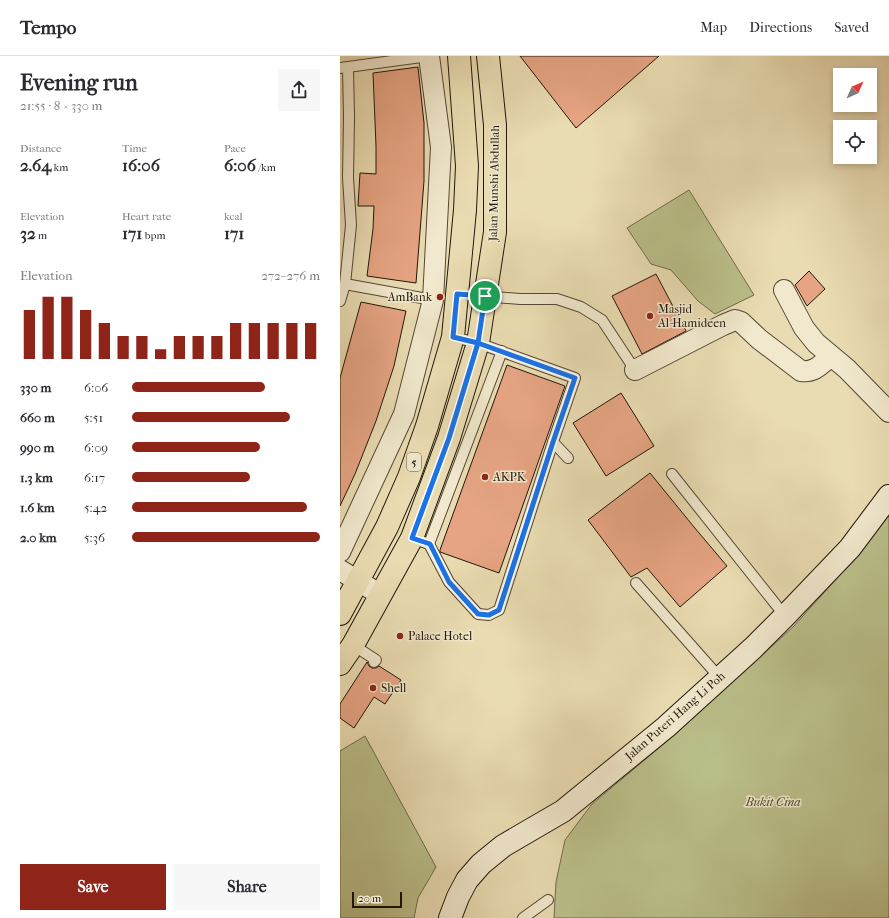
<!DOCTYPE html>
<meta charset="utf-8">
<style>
:root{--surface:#fff;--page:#f7f7f7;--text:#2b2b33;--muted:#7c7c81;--line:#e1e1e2;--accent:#8f2418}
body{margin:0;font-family:"IM FELL French Canon",serif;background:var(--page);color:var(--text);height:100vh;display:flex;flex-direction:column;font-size:15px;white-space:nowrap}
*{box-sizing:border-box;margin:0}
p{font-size:13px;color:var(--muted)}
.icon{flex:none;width:22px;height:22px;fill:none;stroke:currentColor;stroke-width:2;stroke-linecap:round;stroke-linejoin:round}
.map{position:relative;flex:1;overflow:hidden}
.details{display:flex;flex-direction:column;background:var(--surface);width:340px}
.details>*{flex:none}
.needle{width:26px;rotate:45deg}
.buttons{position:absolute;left:493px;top:12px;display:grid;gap:8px}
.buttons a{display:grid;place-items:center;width:44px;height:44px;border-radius:0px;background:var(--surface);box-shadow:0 2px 6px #0003;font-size:20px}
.scale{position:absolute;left:12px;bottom:10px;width:50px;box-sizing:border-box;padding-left:4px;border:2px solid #21170b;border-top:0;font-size:11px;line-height:14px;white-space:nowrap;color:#21170b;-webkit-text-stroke:3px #f1e8cd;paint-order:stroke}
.pin{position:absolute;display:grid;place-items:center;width:34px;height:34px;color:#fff;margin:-17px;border:2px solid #fff;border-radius:50%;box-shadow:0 1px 4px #0007}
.round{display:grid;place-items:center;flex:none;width:42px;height:42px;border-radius:0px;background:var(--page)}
.overview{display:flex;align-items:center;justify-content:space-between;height:68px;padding:0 20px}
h1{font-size:22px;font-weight:700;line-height:30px}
.stats{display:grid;grid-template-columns:repeat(3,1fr);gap:6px;height:68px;padding:4px 20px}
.stats div{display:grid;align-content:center}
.stats b{font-size:17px;font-weight:700}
.stats small{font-size:11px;font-weight:400}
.stats p{font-size:11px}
.chart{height:112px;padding:8px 20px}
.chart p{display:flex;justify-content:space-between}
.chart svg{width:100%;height:72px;margin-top:4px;stroke:var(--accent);stroke-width:6}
.cta{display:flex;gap:8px;margin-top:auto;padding:8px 20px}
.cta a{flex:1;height:46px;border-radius:0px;background:var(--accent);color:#fff;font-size:16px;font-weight:700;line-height:46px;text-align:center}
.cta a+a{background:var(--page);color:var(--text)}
ul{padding:0 20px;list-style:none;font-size:13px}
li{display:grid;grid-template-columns:64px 48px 1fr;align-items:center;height:30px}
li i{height:10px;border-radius:5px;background:var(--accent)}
header{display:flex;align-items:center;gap:24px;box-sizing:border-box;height:56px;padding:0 20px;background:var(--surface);border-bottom:1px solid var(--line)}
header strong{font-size:19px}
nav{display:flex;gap:22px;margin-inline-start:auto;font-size:14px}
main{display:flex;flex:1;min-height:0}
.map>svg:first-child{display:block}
.green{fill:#babf8a;stroke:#6e6b4a}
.building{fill:#e6a483;stroke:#21170b}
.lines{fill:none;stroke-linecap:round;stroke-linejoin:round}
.lane-casing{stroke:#534835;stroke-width:12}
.street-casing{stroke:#534835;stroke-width:22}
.secondary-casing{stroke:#21170b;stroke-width:24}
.primary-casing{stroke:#21170b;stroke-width:24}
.lane{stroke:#f1e8cd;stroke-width:10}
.street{stroke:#f1e8cd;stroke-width:20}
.secondary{stroke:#f1e8cd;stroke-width:22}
.primary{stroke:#eadcb2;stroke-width:22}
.route-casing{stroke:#fff;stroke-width:8}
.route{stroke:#1a73e8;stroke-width:5}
.poi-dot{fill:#8f2418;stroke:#f1e8cd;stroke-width:1.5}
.labels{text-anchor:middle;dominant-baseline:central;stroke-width:3;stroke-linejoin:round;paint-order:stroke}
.shield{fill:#f1e8cd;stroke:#5f5645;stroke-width:1}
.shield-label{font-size:11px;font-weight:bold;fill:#21170b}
.street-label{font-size:12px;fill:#21170b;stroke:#f1e8cd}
.poi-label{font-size:12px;fill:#21170b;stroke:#f1e8cd;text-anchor:start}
.park-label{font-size:12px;font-style:italic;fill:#4f4931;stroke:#f1e8cd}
</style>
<header>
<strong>Tempo</strong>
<nav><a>Map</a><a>Directions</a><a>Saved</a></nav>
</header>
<main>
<section class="details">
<div class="overview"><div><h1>Evening run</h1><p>21:55 · 8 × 330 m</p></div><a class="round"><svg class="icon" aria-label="share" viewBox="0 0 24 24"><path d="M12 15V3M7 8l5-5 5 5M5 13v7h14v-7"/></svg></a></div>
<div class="stats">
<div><p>Distance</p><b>2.64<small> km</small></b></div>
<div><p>Time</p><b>16:06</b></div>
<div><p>Pace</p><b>6:06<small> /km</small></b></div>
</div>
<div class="stats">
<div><p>Elevation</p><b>32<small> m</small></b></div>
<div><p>Heart rate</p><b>171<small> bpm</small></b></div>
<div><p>kcal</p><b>171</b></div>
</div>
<div class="chart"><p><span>Elevation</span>272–276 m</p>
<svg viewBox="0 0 160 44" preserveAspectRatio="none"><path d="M5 44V14M15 44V6M25 44V6M35 44V14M45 44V22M55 44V30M65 44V30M75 44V38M85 44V30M95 44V30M105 44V30M115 44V22M125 44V22M135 44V22M145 44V22M155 44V22"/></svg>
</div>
<ul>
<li><b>330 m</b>6:06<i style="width:71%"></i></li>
<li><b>660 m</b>5:51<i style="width:84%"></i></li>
<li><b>990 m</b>6:09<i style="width:68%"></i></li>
<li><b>1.3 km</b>6:17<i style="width:63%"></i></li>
<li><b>1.6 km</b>5:42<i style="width:93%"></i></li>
<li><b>2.0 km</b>5:36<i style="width:100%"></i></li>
</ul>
<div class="cta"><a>Save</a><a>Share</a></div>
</section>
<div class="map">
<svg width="549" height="862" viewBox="0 0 549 862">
<rect width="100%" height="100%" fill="#eadcb2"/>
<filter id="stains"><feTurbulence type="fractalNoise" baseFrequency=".005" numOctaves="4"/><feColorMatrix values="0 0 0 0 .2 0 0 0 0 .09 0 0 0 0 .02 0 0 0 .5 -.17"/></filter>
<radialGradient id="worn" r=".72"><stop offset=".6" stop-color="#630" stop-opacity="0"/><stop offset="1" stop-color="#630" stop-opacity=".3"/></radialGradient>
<!-- green -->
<g class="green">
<polygon points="349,134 414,239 375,258 358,245 331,214 311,208 287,172"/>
<polygon points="549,455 549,862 214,862 216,826 225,784 252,748 332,681 453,571 517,500"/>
<polygon points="25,680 96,811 78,842 74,862 0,862 0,695"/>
</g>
<!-- building -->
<g class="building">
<polygon points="180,0 319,0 236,72"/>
<polygon points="78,11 84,67 84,125 76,227 27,220 33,173 34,150 18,150 20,117 36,118 36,90 33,17"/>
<polygon points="469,215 485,233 467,250 455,229"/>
<polygon points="316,218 346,275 302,298 272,240"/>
<polygon points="21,246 66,255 54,310 36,365 15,418 0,450 0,322"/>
<polygon points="167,309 225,330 159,517 100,496 100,494"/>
<polygon points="281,337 314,390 266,420 233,367"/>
<polygon points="310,417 354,471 387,510 340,551 307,512 291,521 248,464"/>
<polygon points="27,606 29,610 32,612 36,612 39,610 61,624 45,648 34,641 14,672 0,662 0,648"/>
</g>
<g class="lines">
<!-- lane casing -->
<g class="lane-casing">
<g id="lane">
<polyline points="0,12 89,0"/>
<polyline points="5,228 93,244"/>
<polyline points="117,238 180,243 217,243 241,251 262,264 295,314"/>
<polyline points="0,245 5,228 11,169 8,122 9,61 8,12"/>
<polyline points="213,386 228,402"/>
<polyline points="332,418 445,560"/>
<polyline points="72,482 89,488 109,526 138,558 149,559 159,554 213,386 235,322 138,287 113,281"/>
<polyline points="89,488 162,295"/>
<polyline points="296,527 380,622"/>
<polyline points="13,589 36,604 34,606"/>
<polyline points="183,862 208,844"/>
</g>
</g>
<!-- street casing -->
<g class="street-casing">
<g id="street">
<polyline points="444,234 464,272 476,287 507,313 549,356"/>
<path d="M295 314 383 269 395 264 401 266 419 283 461 315C475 317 481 308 491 300"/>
<polyline points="0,496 64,358 93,244 101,91 89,0"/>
<polyline points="0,514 41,539"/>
</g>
</g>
<!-- secondary casing -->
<g class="secondary-casing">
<polyline id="secondary" points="110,862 118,841 127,824 141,808 163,790 223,755 326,671 413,592 445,560 510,492 549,440"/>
</g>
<!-- primary casing -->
<g class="primary-casing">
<g id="primary">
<polyline points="0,558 47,471 69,421 87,370 113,281 125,154 127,110 119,0"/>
<polyline points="0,608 13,589 72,482 109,382 138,287 155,176 155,69 148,0"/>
</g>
</g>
<!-- lane -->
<use href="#lane" class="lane"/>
<!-- street -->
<use href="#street" class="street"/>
<!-- secondary -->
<use href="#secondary" class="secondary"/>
<!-- primary -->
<use href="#primary" class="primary"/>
</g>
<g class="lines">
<!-- route casing -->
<g class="route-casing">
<polyline id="route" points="145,240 117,238 113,281 138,287 109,382 72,482 90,488 109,526 138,558 149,559 159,554 213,386 235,322 138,287 145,240"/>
</g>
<!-- route -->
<use href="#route" class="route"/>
</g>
<!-- markers -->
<g class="poi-dot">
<circle cx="100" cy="241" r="4"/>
<circle cx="310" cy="260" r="4"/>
<circle cx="145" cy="421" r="4"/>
<circle cx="60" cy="580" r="4"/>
<circle cx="33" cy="632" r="4"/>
</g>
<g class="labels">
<!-- shield labels -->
<rect class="shield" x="67" y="397" width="14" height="18" rx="3"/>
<g class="shield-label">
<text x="74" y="406">5</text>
</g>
<!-- street labels -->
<g class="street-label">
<text transform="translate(154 127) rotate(-89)">Jalan Munshi Abdullah</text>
<text transform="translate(335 660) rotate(-41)">Jalan Puteri Hang Li Poh</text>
</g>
<!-- poi labels -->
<g class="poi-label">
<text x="92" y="241" text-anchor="end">AmBank</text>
<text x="318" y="253">Masjid<tspan x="318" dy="14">Al-Hamideen</tspan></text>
<text x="153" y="421">AKPK</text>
<text x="68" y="580">Palace Hotel</text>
<text x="41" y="632">Shell</text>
</g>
<!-- park labels -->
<g class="park-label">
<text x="433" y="746">Bukit Cina</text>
</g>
</g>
<rect width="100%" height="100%" filter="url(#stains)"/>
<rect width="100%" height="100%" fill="url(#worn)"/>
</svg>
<div class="buttons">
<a><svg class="needle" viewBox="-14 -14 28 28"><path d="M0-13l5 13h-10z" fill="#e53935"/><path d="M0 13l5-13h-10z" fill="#7c7c81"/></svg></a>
<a><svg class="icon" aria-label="locate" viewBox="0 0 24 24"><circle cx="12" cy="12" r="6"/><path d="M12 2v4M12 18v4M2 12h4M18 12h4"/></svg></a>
</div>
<div class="scale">20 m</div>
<div class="pin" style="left:145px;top:240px;background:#1e9e55"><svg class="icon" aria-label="arrive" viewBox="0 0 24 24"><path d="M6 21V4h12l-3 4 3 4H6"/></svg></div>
</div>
</main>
